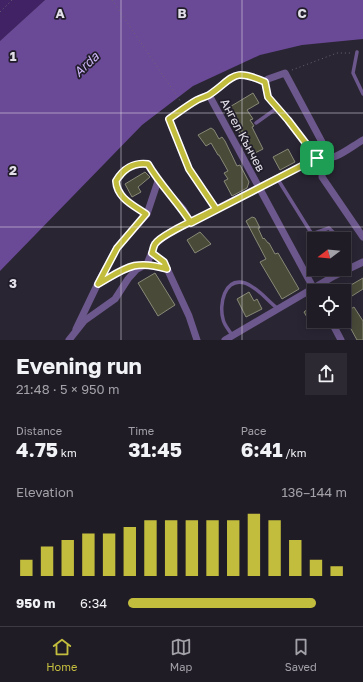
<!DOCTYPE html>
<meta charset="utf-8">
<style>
:root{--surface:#201c26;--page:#2d2932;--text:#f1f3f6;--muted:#a2a1a7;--line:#3d3a43;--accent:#c3bd3e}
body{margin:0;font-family:"Golos Text",sans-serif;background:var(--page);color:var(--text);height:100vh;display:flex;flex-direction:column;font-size:15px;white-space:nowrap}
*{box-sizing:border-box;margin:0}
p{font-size:13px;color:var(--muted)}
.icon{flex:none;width:22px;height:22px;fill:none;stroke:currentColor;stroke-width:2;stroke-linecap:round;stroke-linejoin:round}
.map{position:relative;height:340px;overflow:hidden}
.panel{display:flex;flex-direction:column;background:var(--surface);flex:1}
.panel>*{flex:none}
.needle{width:26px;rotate:254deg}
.tools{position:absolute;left:307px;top:232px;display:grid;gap:8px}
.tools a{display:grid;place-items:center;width:44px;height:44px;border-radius:0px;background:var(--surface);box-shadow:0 2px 10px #0003,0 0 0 1px var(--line);font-size:20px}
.pin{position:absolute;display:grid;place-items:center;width:34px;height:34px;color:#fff;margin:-17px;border-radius:8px;box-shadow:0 2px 6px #0006}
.round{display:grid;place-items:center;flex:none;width:42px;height:42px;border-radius:0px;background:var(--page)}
.head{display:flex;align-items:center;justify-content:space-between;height:68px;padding:0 16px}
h1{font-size:22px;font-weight:700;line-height:30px}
.metrics{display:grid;grid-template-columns:repeat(3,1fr);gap:6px;height:68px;padding:4px 16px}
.metrics div{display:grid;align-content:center}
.metrics b{font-size:20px;font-weight:700}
.metrics small{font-size:11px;font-weight:400}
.metrics p{font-size:11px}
.chart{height:112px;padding:8px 16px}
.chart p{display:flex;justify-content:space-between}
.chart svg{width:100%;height:72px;margin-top:4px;stroke:var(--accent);stroke-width:6}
ul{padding:0 16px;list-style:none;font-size:13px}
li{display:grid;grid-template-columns:64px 48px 1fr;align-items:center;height:30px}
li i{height:10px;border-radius:5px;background:var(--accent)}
.tab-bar{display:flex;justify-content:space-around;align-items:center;height:56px;border-top:1px solid var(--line);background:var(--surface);font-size:11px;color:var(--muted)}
.tab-bar a{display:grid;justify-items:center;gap:2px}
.tab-bar .on{color:var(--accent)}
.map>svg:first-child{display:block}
.green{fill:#412365}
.water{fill:#6a4997}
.building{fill:#4a4a39;stroke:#898977}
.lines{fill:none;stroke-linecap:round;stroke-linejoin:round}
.path{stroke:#6a6572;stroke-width:1;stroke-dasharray:1 3;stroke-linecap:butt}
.lane{stroke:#6c588c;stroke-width:3.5}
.street{stroke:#6c588c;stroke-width:7}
.route-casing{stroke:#fff;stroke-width:8}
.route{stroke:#c3bd3e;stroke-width:5}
.grid{fill:none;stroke:#e2dfe8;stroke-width:1;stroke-opacity:0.55}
.labels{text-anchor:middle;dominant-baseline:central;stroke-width:3.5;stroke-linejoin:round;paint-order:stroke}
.street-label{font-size:12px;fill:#e2dfe8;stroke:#211c29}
.water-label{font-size:13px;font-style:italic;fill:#cbb4f4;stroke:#211c29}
.grid-label{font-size:13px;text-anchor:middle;font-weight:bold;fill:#e2dfe8;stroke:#211c29;stroke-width:3.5;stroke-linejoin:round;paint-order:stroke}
</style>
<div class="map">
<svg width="363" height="340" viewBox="0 0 363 340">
<rect width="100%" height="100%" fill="#2a2533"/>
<!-- green -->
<polygon class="green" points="0,0 45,0 0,41"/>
<!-- water -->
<polygon class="water" points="45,0 363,0 363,39 302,45 260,55 193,86 142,125 0,271 0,41"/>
<!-- building -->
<g class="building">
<polygon points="253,93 259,103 247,110 253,119 250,120 254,126 252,127 263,149 251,155 237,128 239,127 228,108"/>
<polygon points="211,128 214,130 219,139 222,137 225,141 237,166 240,165 249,182 247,188 232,196 224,181 228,179 224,173 228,171 219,155 218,155 211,143 206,146 198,135"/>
<polygon points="288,149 295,162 280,170 273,157"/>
<polygon points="145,172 150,177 138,187 141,192 132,197 125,184"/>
<polygon points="252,217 255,218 260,228 258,228 263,239 264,238 268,243 269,243 275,254 278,253 299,289 282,299 260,262 266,259 246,221"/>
<polygon points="200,232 211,244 195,253 187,240"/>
<polygon points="155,273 175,305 158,316 138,283"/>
<polygon points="363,278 363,289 344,301 344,289"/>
<polygon points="249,292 254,301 257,299 262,309 246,317 237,299"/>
<polygon points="314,304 314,321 318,321 314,327 307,320 308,319 304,312"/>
<polygon points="354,307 363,321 363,340 357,340 344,316 344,313"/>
</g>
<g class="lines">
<!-- path -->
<g class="path">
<polyline points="112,0 181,102"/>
<polyline points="0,12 12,0"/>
<polyline points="292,70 337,53 351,53"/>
</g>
<!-- lane -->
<g class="lane">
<polyline points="357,52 353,73 363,94"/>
<polyline points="256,123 277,108"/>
<polyline points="277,178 315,239"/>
<path d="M147 214 120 196 116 181C123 169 134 162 148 163L158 181"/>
<polyline points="312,234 329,228 340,239"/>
<polyline points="344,248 344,250"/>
<path d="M232 335C229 330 224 325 223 319 219 305 224 277 245 283 257 287 267 300 277 308"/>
</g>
<!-- street -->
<g class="street">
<polyline points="209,95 315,291"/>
<polyline points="317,158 288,120 268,97 265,82 268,79 285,73 330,157"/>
<polyline points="323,160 322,177 363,237"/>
<polyline points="158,181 183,209 191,223"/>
<path d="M216 209 189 169 169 119C178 112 188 105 197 100 201 98 205 97 209 95 234 78 232 67 265 82"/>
<polyline points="152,253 164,262 189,316 197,340"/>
<path d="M98 284 127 268 147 264 155 244 169 233 317 158C333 163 349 148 363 140"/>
<polyline points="331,321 341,340"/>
<polyline points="76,329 100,279 117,248 147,214 158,181"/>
<polyline points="69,340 84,321 115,299 128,279 137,269 147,264 167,269"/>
<polyline points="225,340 334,276 363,262"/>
</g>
</g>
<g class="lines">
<!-- route casing -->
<g class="route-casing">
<path id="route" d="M317 158 191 223C178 202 160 185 148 164 134 162 123 169 116 181 117 198 133 205 146 214L117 248 98 284C126 268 134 259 167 269L164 262 152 253C153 251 153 247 155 244 161 234 204 216 216 209L189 169 169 119C179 112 188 105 197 100 201 98 205 97 209 95 234 78 232 67 265 82L268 97 288 120 317 158"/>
</g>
<!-- route -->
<use href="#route" class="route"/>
</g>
<!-- grid -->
<path class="grid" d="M121 0V340M242 0V340M0 113H363M0 227H363"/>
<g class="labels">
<!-- street labels -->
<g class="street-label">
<text transform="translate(243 135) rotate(62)">Ангел Кънчев</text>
</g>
<!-- water labels -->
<g class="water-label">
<text transform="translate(86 64) rotate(-44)">Arda</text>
</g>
</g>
<g class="grid-label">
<text x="60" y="18">A</text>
<text x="182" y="18">B</text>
<text x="302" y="18">C</text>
<text x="13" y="61">1</text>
<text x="13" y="175">2</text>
<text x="13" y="288">3</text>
</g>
</svg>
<div class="tools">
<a><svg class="needle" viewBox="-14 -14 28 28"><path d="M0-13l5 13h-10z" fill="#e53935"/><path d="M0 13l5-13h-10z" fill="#a2a1a7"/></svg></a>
<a><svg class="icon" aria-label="locate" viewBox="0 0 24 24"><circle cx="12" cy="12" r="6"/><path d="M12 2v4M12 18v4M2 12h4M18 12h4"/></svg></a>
</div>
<div class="pin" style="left:317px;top:158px;background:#1e9e55"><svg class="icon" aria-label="arrive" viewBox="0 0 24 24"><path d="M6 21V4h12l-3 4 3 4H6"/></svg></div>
</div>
<section class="panel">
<div class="head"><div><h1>Evening run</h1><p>21:48 · 5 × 950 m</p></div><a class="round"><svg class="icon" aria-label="share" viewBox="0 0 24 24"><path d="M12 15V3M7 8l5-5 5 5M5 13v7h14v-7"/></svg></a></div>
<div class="metrics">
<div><p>Distance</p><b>4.75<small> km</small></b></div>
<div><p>Time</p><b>31:45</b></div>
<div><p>Pace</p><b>6:41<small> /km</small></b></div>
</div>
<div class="chart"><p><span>Elevation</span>136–144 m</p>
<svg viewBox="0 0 160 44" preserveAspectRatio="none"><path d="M5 44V34M15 44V26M25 44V22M35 44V18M45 44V18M55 44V14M65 44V10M75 44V10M85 44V10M95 44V10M105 44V10M115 44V6M125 44V10M135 44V22M145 44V34M155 44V38"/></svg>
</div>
<ul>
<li><b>950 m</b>6:34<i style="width:86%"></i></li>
</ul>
</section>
<nav class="tab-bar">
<a class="on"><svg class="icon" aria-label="home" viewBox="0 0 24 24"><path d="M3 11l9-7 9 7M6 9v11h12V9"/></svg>Home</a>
<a><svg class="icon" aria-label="map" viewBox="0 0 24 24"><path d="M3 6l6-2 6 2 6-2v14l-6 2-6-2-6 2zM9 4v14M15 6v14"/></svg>Map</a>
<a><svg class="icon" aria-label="saved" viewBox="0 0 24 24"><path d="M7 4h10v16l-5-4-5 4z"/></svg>Saved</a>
</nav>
